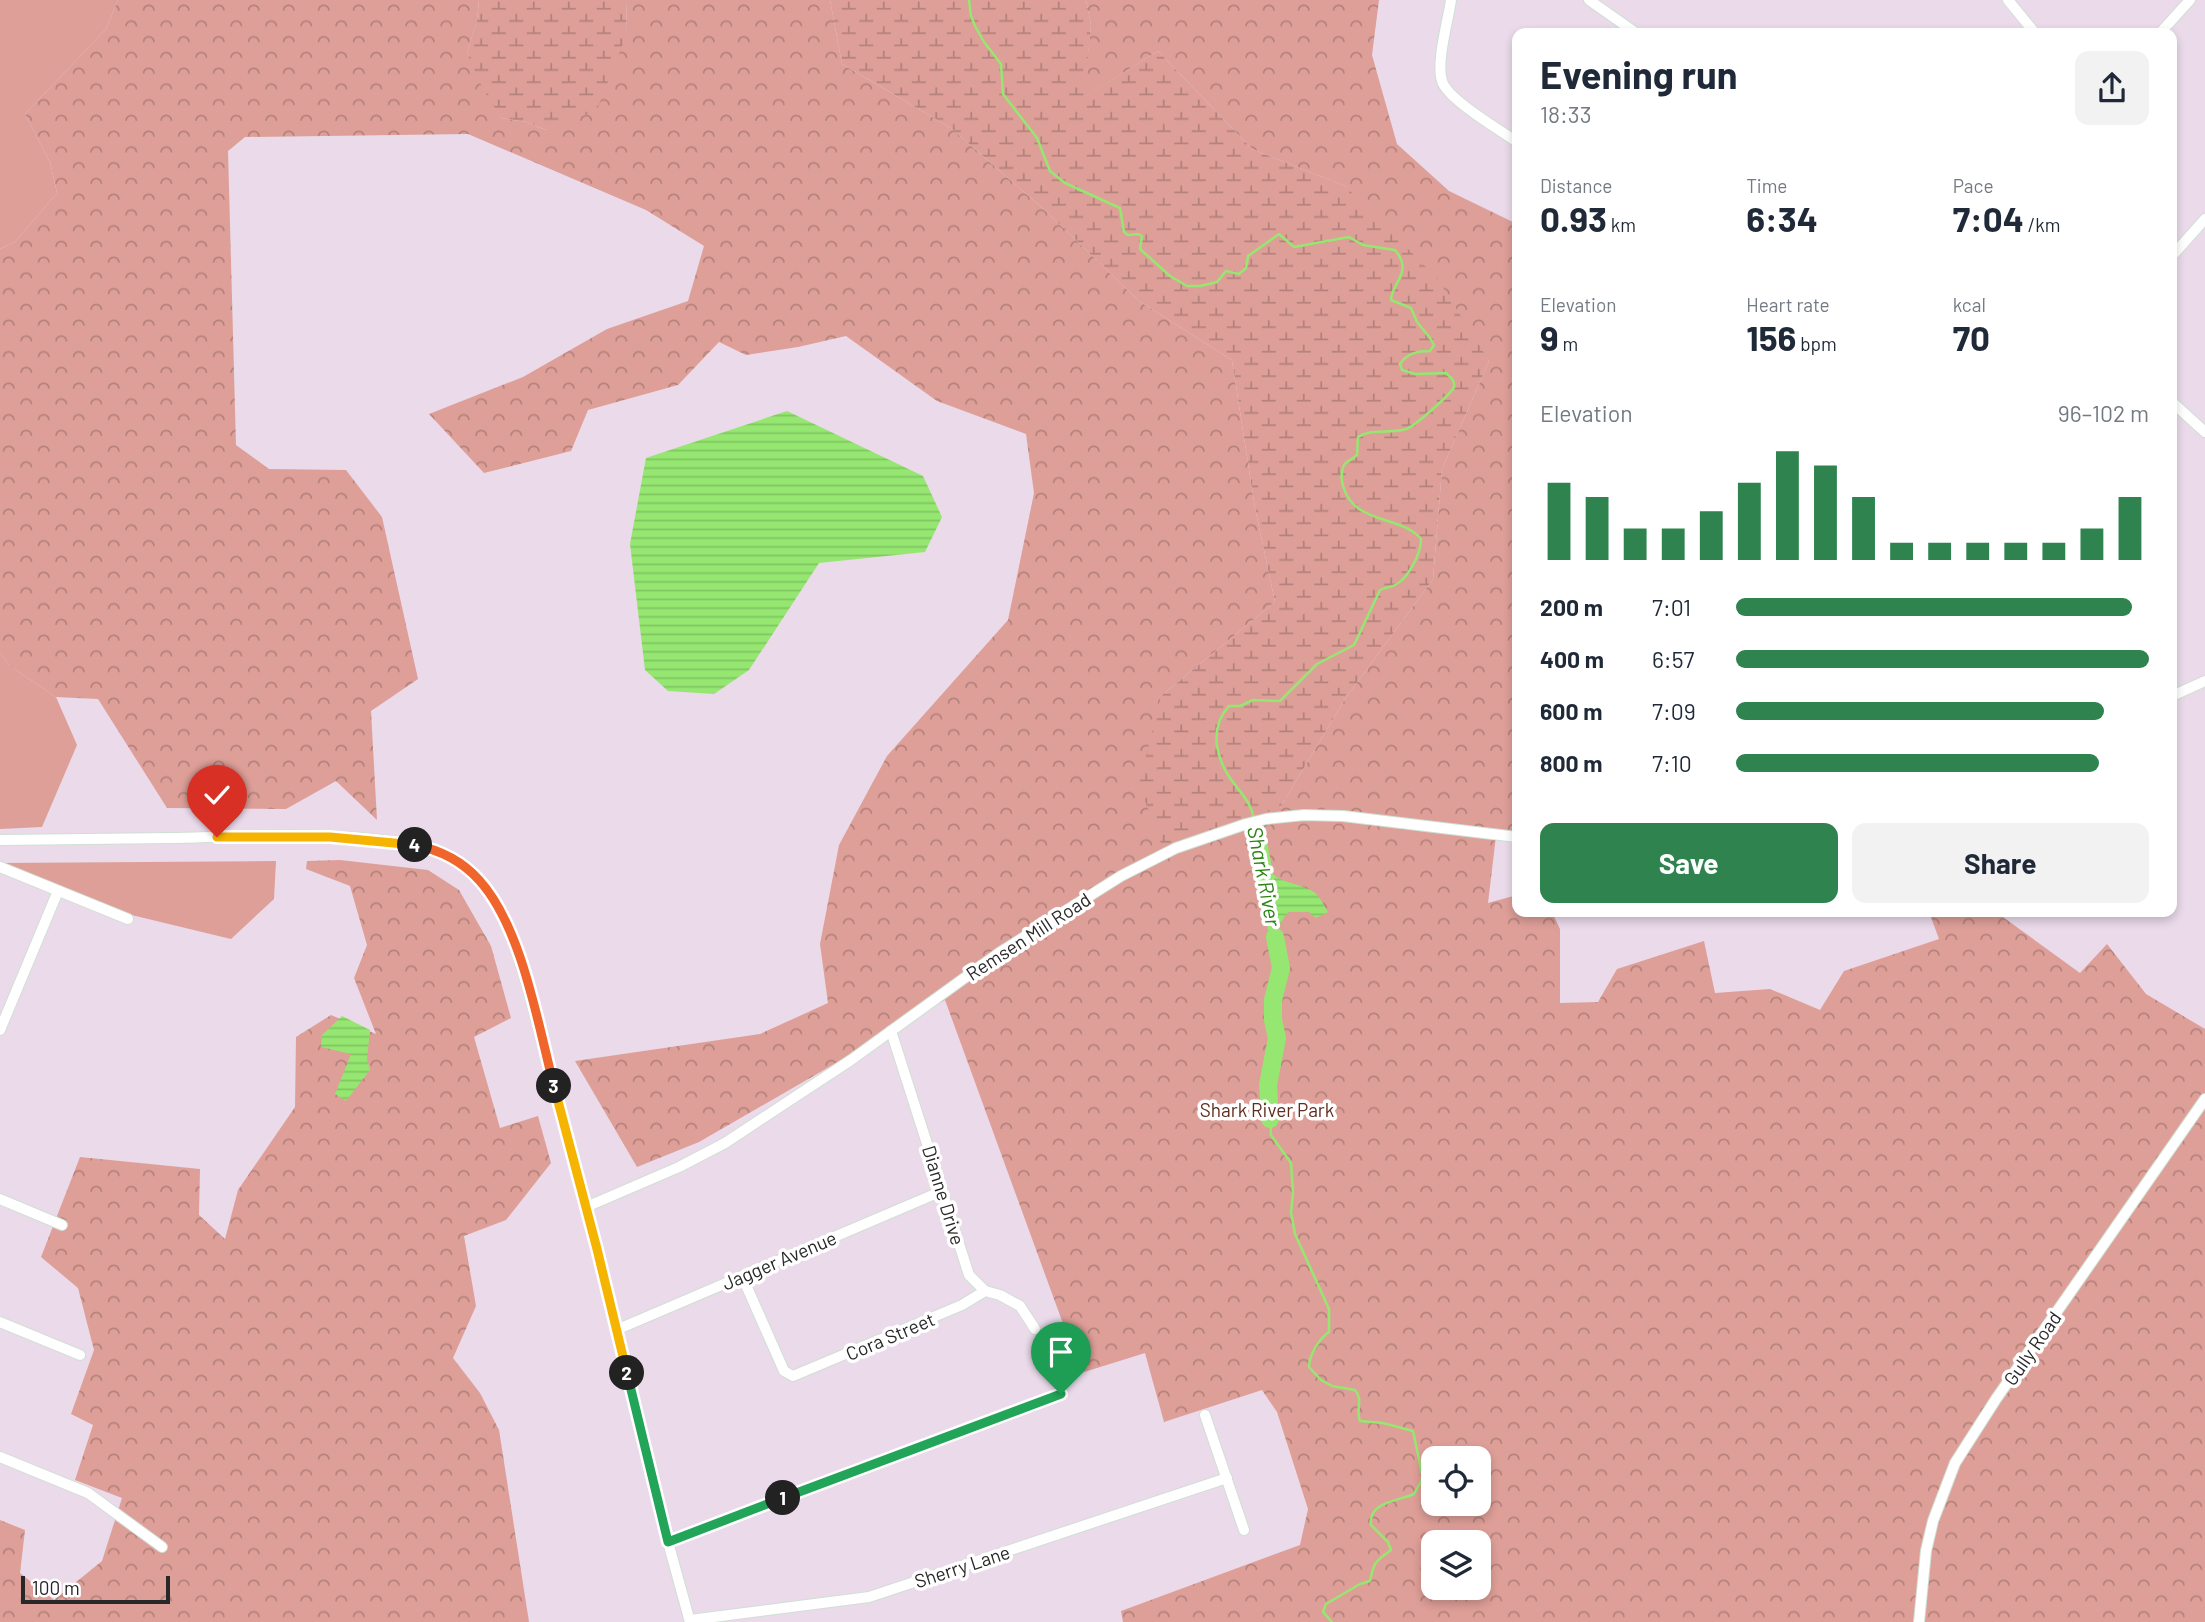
<!DOCTYPE html>
<meta charset="utf-8">
<style>
:root{--surface:#fff;--page:#f2f2f3;--text:#1f2937;--muted:#747a83;--accent:#2e834f}
body{margin:0;font-family:Barlow,sans-serif;background:var(--page);color:var(--text);height:100vh;display:flex;flex-direction:column;font-size:26px;white-space:nowrap}
*{box-sizing:border-box;margin:0}
p{font-size:23px;color:var(--muted)}
.icon{flex:none;width:38px;height:38px;fill:none;stroke:currentColor;stroke-width:2;stroke-linecap:round;stroke-linejoin:round}
.map{position:relative;flex:1;overflow:hidden}
.side{position:absolute;left:1512px;top:28px;width:665px;height:889px;display:flex;flex-direction:column;background:var(--surface);border-radius:14px;box-shadow:0 4px 10px #0003}
.side>*{flex:none}
.buttons{position:absolute;left:1421px;top:1446px;display:grid;gap:14px}
.buttons a{display:grid;place-items:center;width:70px;height:70px;border-radius:14px;background:var(--surface);box-shadow:0 4px 10px #0003;font-size:35px}
.scale{position:absolute;left:21px;bottom:18px;width:149px;box-sizing:border-box;padding-left:7px;border:4px solid #282828;border-top:0;font-size:19px;line-height:24px;white-space:nowrap;color:#282828;-webkit-text-stroke:5px #fff;paint-order:stroke}
.pin{position:absolute;display:grid;place-items:center;width:60px;height:60px;color:#fff;margin:-72px -30px;border-radius:50% 50% 50% 0;rotate:-45deg;box-shadow:0 0 7px #0007}
.pin .icon{rotate:45deg}
.km{position:absolute;width:35px;height:35px;margin:-18px;border-radius:50%;background:#222;color:#fff;font-size:19px;line-height:35px;text-align:center}
.round{display:grid;place-items:center;flex:none;width:74px;height:74px;border-radius:14px;background:var(--page)}
.headline{display:flex;align-items:center;justify-content:space-between;height:119px;padding:0 28px}
h1{font-size:38px;font-weight:700;line-height:52px}
.figures{display:grid;grid-template-columns:repeat(3,1fr);gap:10px;height:119px;padding:7px 28px}
.figures div{display:grid;align-content:center}
.figures b{font-size:35px;font-weight:700}
.figures small{font-size:19px;font-weight:400}
.figures p{font-size:19px}
.chart{height:196px;padding:14px 28px}
.chart p{display:flex;justify-content:space-between}
.chart svg{width:100%;height:126px;margin-top:7px;stroke:var(--accent);stroke-width:6}
.button{display:flex;gap:14px;margin-top:auto;padding:14px 28px}
.button a{flex:1;height:80px;border-radius:14px;background:var(--accent);color:#fff;font-size:28px;font-weight:700;line-height:80px;text-align:center}
.button a+a{background:var(--page);color:var(--text)}
ul{padding:0 28px;list-style:none;font-size:23px}
li{display:grid;grid-template-columns:112px 84px 1fr;align-items:center;height:52px}
li i{height:18px;border-radius:9px;background:var(--accent)}
.map>svg:first-child{display:block}
.grass{fill:#de9f98}
.forest{fill:url(#forest-crowns);fill-rule:evenodd}
.wetland{fill:url(#wetland-marsh)}
.water{fill:url(#water-rules)}
.lines{fill:none;stroke-linecap:round;stroke-linejoin:round}
.stream{stroke:#95e771;stroke-width:2.5}
.river{stroke:#95e771;stroke-width:18}
.minor-casing{stroke:#cfe0d3;stroke-width:12}
.minor{stroke:#fff;stroke-width:10}
.split-1-casing{stroke:#fff;stroke-width:14}
.split-2-casing{stroke:#fff;stroke-width:14}
.split-3-casing{stroke:#fff;stroke-width:14}
.split-4-casing{stroke:#fff;stroke-width:14}
.split-5-casing{stroke:#fff;stroke-width:14}
.split-1{stroke:#22a559;stroke-width:9}
.split-2{stroke:#22a559;stroke-width:9}
.split-3{stroke:#f5b400;stroke-width:9}
.split-4{stroke:#f0652b;stroke-width:9}
.split-5{stroke:#f5b400;stroke-width:9}
.labels{text-anchor:middle;dominant-baseline:central;stroke-width:7;stroke-linejoin:round;paint-order:stroke}
.street-label{font-size:19px;fill:#282828;stroke:#fff}
.park-label{font-size:19px;fill:#602c1d;stroke:#fff}
.water-label{font-size:21px;font-style:italic;fill:#2d8314;stroke:#fff}
</style>
<div class="map">
<svg width="2205" height="1622" viewBox="0 0 2205 1622">
<defs>
<pattern id="forest-crowns" width="20" height="18" patternUnits="userSpaceOnUse" patternTransform="scale(1.75)"><rect width="20" height="18" fill="#de9f98"/><path d="M2 6a3 3 0 1 1 6 0M12 15a3 3 0 1 1 6 0" fill="none" stroke="#b4827c"/></pattern>
<pattern id="wetland-marsh" width="20" height="14" patternUnits="userSpaceOnUse" patternTransform="scale(1.75)"><rect width="20" height="14" fill="#de9f98"/><path d="M1 5h8M5 5V1M11 12h8M15 12V8" fill="none" stroke="#b4827c"/></pattern>
<pattern id="water-rules" width="6" height="5" patternUnits="userSpaceOnUse" patternTransform="scale(1.75)"><rect width="6" height="5" fill="#95e771"/><path d="M0 2.5h6" fill="none" stroke="#80c662"/></pattern>
</defs>
<rect width="100%" height="100%" fill="#eadaea"/>
<!-- grass -->
<g class="grass">
<polygon points="0,0 118,0 106,29 25,114 50,162 57,193 15,242 0,249"/>
<polygon points="0,653 10,666 56,697 77,745 42,827 0,829"/>
<polygon points="276,861 274,899 231,939 115,911 0,863"/>
</g>
<!-- forest -->
<g class="forest">
<path d="M118 0H479L477 20 467 53 501 118 526 122 546 130 627 33 626 0H830L842 64 951 128 1049 214 1139 301 1232 360 1255 508 1275 602 1161 696 1280 808 1345 699 1433 579 1442 469 1489 361 1345 186 1252 149 1158 51 1083 98 1091 25 1086 0H1379L1372 55 1397 144 1449 191 1517 224V835L1496 836 1488 903 1517 895V912H1552L1560 929V1003L1598 1002 1617 969 1704 941 1715 993 1770 989 1820 1010 1844 971 1939 939 1929 912H1996L2080 973 2107 944 2146 994 2205 1029V1622H1123L1121 1611 1300 1545 1308 1509 1277 1412 1262 1390 1164 1422 1145 1353 1081 1373 945 1000 699 1142 637 1167 575 1061 760 1034 828 1003 820 944 839 845 887 756 1008 620 1034 493 1026 434 937 401 846 336 798 347 746 355 719 342 678 385 588 410 571 451 484 473 429 414 523 377 607 329 688 301 704 246 646 210 468 134 245 137 228 151 236 445 269 469 346 470 382 517 418 679 371 711 377 820 336 781 286 809 167 808 98 699 56 697 10 666 0 653V249L15 242 57 193 50 162 25 114 106 29ZM1433 1458H1479V1503H1433ZM1433 1542H1479V1587H1433Z"/>
<polygon points="340,860 428,870 459,890 491,946 511,1018 474,1037 500,1128 538,1116 551,1163 506,1220 464,1236 476,1306 453,1358 480,1393 499,1430 529,1622 0,1622 0,1520 25,1530 20,1573 54,1600 102,1561 122,1498 75,1480 93,1425 71,1414 94,1350 78,1288 41,1257 80,1157 200,1169 199,1215 225,1239 238,1190 295,1107 296,1037 331,1015 376,1034 354,978 367,945 350,886 306,869 307,861"/>
</g>
<!-- wetland -->
<g class="wetland">
<polygon points="479,0 626,0 627,33 597,110 546,130 526,122 501,118 482,87 467,53 477,20"/>
<polygon points="830,0 1086,0 1091,25 1084,97 1158,51 1252,149 1345,186 1437,278 1489,361 1442,469 1433,579 1345,699 1280,808 1162,846 1139,785 1161,696 1275,602 1255,508 1232,360 1139,301 1049,214 951,128 842,64"/>
</g>
<!-- water -->
<g class="water">
<polygon points="787,411 923,476 942,517 925,552 819,563 749,670 714,694 668,691 645,670 630,544 646,458"/>
<path d="M1264 865C1278 885 1297 881 1314 892 1320 897 1324 905 1328 912L1316 918 1309 912H1289L1284 917 1278 929 1281 942V959L1272 958 1259 869Z"/>
<polygon points="342,1016 370,1030 367,1059 370,1070 346,1101 335,1094 351,1054 321,1047 322,1035"/>
</g>
<g class="lines">
<!-- stream -->
<g class="stream">
<path d="M969 0 971 16 975 26 984 42 1001 64 1003 94 1037 138 1050 171 1065 183 1120 208 1124 232 1128 235 1138 234 1142 236 1140 249 1170 276 1187 286H1200L1217 282 1226 271 1239 274 1246 268 1248 256 1279 234 1294 247 1349 237 1363 245 1395 250C1414 272 1391 284 1391 300L1411 308 1417 322 1430 338 1434 345 1430 351C1418 351 1407 353 1400 364L1402 370 1415 374 1446 373C1450 377 1455 380 1454 387 1452 393 1414 427 1406 429 1390 434 1372 428 1358 437L1357 455C1353 459 1347 461 1344 465 1341 471 1341 480 1343 486 1354 525 1401 515 1421 539 1421 554 1409 576 1397 584 1391 588 1386 587 1380 590L1354 645 1317 664 1280 701 1253 700 1240 706H1229C1207 730 1217 763 1236 786 1245 798 1252 805 1254 820"/>
<path d="M1281 959 1274 1022V1053L1267 1088 1270 1107 1271 1135 1291 1163 1293 1193 1291 1212 1295 1234 1329 1309V1332C1319 1339 1309 1355 1309 1367L1321 1380 1332 1386 1355 1390C1364 1401 1355 1409 1360 1421L1383 1423 1413 1431 1423 1478 1414 1494C1398 1501 1368 1502 1371 1525L1388 1542 1391 1550C1376 1561 1374 1561 1370 1581L1360 1584 1326 1604 1323 1612 1332 1622"/>
</g>
<!-- river -->
<g class="river">
<polyline points="1255,827 1267,889"/>
<polyline points="1270,1119 1268,1085 1277,1038 1273,1020 1273,1000 1281,968 1275,937"/>
</g>
<!-- minor casing -->
<g class="minor-casing">
<g id="minor">
<path d="M1451 0C1448 21 1436 62 1442 81 1447 99 1500 130 1517 142"/>
<polyline points="1589,0 1636,33"/>
<polyline points="2008,0 2035,33"/>
<polyline points="2160,33 2190,0"/>
<polyline points="2172,256 2205,219"/>
<polyline points="2172,402 2205,432"/>
<polyline points="2172,696 2205,681"/>
<path d="M0 840C57 839 114 839 171 838 241 837 410 824 464 866 503 896 516 947 529 992L597 1249 668 1542 690 1622"/>
<polyline points="0,867 128,919"/>
<polyline points="0,1030 58,891"/>
<polyline points="891,1031 969,1275 985,1291 1000,1295 1020,1306 1035,1329"/>
<polyline points="0,1199 62,1225"/>
<polyline points="586,1207 679,1167 725,1143 851,1060 999,953 1121,876 1176,848 1246,824 1266,819 1304,815 1343,816 1517,837"/>
<polyline points="742,1276 784,1371 793,1376 962,1305 985,1291"/>
<polyline points="0,1322 80,1355"/>
<polyline points="616,1330 942,1191"/>
<polyline points="1205,1415 1244,1530"/>
<polyline points="0,1457 88,1493 162,1547"/>
<polyline points="668,1542 1061,1394"/>
<polyline points="690,1620 869,1597 1227,1478"/>
<polyline points="1919,1622 1926,1551 1933,1521 1955,1463 1996,1399 2205,1099"/>
</g>
</g>
<!-- minor -->
<use href="#minor" class="minor"/>
</g>
<g class="lines">
<!-- split-1 casing -->
<g class="split-1-casing">
<polyline id="split-1" points="783,1498 1061,1394"/>
</g>
<!-- split-2 casing -->
<g class="split-2-casing">
<polyline id="split-2" points="627,1373 668,1542 783,1498"/>
</g>
<!-- split-3 casing -->
<g class="split-3-casing">
<polyline id="split-3" points="554,1086 597,1249 627,1373"/>
</g>
<!-- split-4 casing -->
<g class="split-4-casing">
<path id="split-4" d="M415 845C440 850 462 861 479 880 522 927 538 1025 554 1086"/>
</g>
<!-- split-5 casing -->
<g class="split-5-casing">
<polyline id="split-5" points="217,837 330,837 415,845"/>
</g>
<!-- split-1 -->
<use href="#split-1" class="split-1"/>
<!-- split-2 -->
<use href="#split-2" class="split-2"/>
<!-- split-3 -->
<use href="#split-3" class="split-3"/>
<!-- split-4 -->
<use href="#split-4" class="split-4"/>
<!-- split-5 -->
<use href="#split-5" class="split-5"/>
</g>
<g class="labels">
<!-- street labels -->
<g class="street-label">
<text transform="translate(1028 936) rotate(-33)">Remsen Mill Road</text>
<text transform="translate(944 1195) rotate(73)">Dianne Drive</text>
<text transform="translate(779 1260) rotate(-23)">Jagger Avenue</text>
<text transform="translate(890 1336) rotate(-23)">Cora Street</text>
<text transform="translate(2032 1348) rotate(-55)">Gully Road</text>
<text transform="translate(962 1566) rotate(-18)">Sherry Lane</text>
</g>
<!-- park labels -->
<g class="park-label">
<text x="1267" y="1109">Shark River Park</text>
</g>
<!-- water labels -->
<g class="water-label">
<text transform="translate(1265 876) rotate(79)">Shark River</text>
</g>
</g>
</svg>
<div class="buttons">
<a><svg class="icon" aria-label="locate" viewBox="0 0 24 24"><circle cx="12" cy="12" r="6"/><path d="M12 2v4M12 18v4M2 12h4M18 12h4"/></svg></a>
<a><svg class="icon" aria-label="layers" viewBox="0 0 24 24"><path d="M12 4l9 5-9 5-9-5zM3 14l9 5 9-5"/></svg></a>
</div>
<div class="scale">100 m</div>
<div class="pin" style="left:1061px;top:1394px;background:#1e9e55"><svg class="icon" aria-label="arrive" viewBox="0 0 24 24"><path d="M6 21V4h12l-3 4 3 4H6"/></svg></div>
<div class="pin" style="left:217px;top:837px;background:#d93025"><svg class="icon" aria-label="check" viewBox="0 0 24 24"><path d="M5 12l5 5 9-10"/></svg></div>
<b class="km" style="left:783px;top:1498px">1</b>
<b class="km" style="left:627px;top:1373px">2</b>
<b class="km" style="left:554px;top:1086px">3</b>
<b class="km" style="left:415px;top:845px">4</b>
<section class="side">
<div class="headline"><div><h1>Evening run</h1><p>18:33</p></div><a class="round"><svg class="icon" aria-label="share" viewBox="0 0 24 24"><path d="M12 15V3M7 8l5-5 5 5M5 13v7h14v-7"/></svg></a></div>
<div class="figures">
<div><p>Distance</p><b>0.93<small> km</small></b></div>
<div><p>Time</p><b>6:34</b></div>
<div><p>Pace</p><b>7:04<small> /km</small></b></div>
</div>
<div class="figures">
<div><p>Elevation</p><b>9<small> m</small></b></div>
<div><p>Heart rate</p><b>156<small> bpm</small></b></div>
<div><p>kcal</p><b>70</b></div>
</div>
<div class="chart"><p><span>Elevation</span>96–102 m</p>
<svg viewBox="0 0 160 44" preserveAspectRatio="none"><path d="M5 44V17M15 44V22M25 44V33M35 44V33M45 44V27M55 44V17M65 44V6M75 44V11M85 44V22M95 44V38M105 44V38M115 44V38M125 44V38M135 44V38M145 44V33M155 44V22"/></svg>
</div>
<ul>
<li><b>200 m</b>7:01<i style="width:96%"></i></li>
<li><b>400 m</b>6:57<i style="width:100%"></i></li>
<li><b>600 m</b>7:09<i style="width:89%"></i></li>
<li><b>800 m</b>7:10<i style="width:88%"></i></li>
</ul>
<div class="button"><a>Save</a><a>Share</a></div>
</section>
</div>
